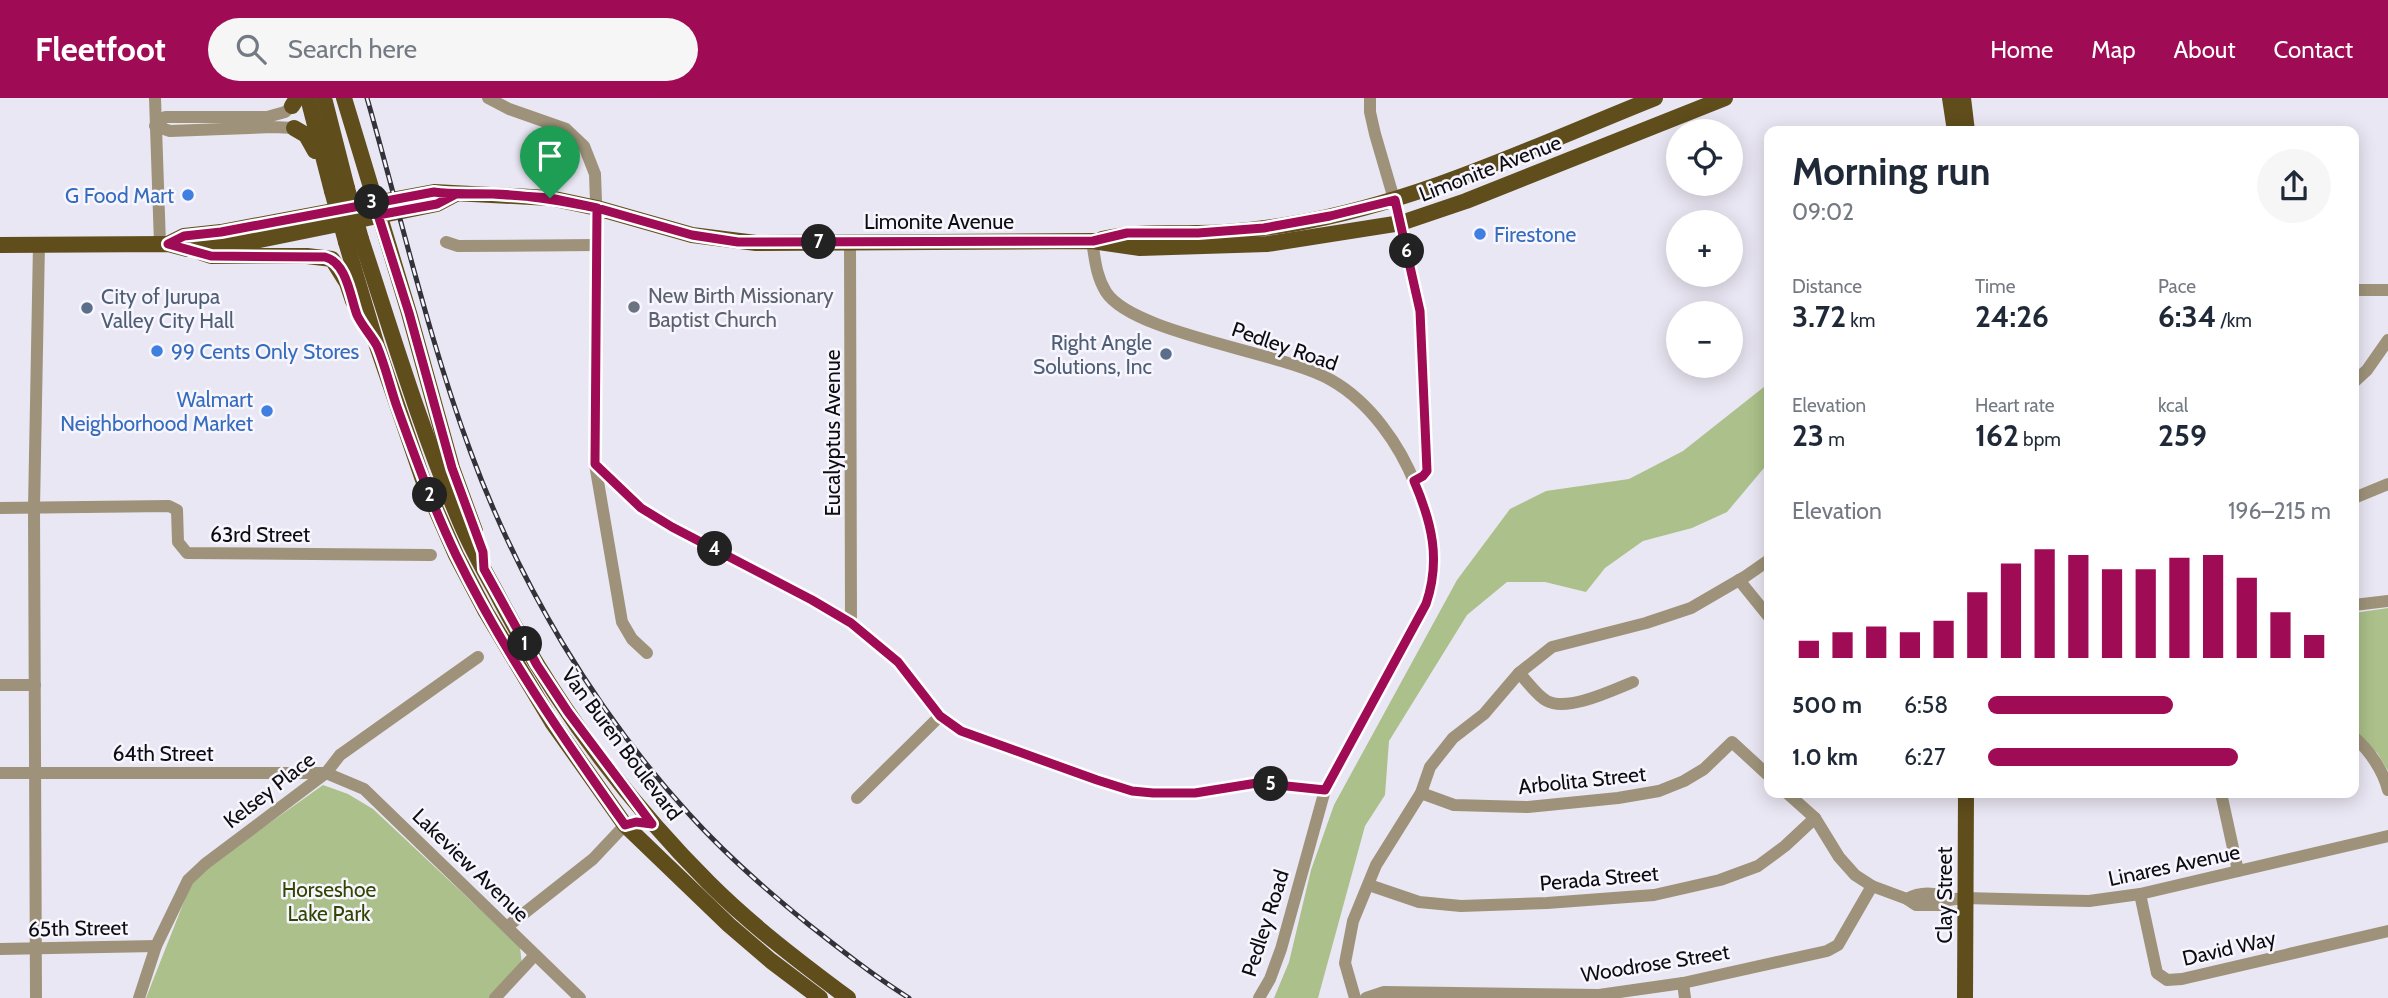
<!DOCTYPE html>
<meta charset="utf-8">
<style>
:root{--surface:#fff;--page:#f6f6f7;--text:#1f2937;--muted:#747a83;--accent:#9f0b54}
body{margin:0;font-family:Cabin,sans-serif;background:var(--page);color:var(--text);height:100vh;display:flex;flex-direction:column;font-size:26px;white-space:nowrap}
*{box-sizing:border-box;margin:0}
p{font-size:23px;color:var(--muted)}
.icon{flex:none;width:38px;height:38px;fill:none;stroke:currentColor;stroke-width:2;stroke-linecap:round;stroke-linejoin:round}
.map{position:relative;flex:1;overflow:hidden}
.details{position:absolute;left:1764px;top:28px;width:595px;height:672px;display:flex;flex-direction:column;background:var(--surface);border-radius:14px;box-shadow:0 4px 18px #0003}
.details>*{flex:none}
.buttons{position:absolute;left:1666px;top:21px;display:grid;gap:14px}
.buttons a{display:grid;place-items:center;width:77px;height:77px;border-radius:50%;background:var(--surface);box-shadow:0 4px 18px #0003;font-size:35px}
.pin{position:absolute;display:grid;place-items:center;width:60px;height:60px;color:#fff;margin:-72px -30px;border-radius:50% 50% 50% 0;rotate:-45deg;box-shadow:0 0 7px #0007}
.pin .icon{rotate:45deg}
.km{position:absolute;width:35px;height:35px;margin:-18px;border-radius:50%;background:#222;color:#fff;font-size:19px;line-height:35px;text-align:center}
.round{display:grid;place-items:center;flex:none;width:74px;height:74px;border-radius:37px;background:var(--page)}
.overview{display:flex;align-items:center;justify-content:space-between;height:119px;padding:0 28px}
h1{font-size:38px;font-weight:700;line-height:52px}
.metrics{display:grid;grid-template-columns:repeat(3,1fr);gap:10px;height:119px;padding:7px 28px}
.metrics div{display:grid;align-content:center}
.metrics b{font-size:30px;font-weight:700}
.metrics small{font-size:19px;font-weight:400}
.metrics p{font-size:19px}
.chart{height:196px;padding:14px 28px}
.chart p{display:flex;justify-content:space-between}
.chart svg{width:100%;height:126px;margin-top:7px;stroke:var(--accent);stroke-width:6}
ul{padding:0 28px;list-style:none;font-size:23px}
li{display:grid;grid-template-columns:112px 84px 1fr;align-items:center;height:52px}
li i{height:18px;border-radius:9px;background:var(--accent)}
header{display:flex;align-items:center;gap:42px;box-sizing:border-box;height:98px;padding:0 35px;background:var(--accent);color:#fff}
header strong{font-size:33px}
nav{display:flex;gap:38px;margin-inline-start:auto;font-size:24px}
.search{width:490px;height:63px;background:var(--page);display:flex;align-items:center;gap:18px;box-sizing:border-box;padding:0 24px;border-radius:38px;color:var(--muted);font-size:26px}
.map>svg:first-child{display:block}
.green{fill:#abc08a}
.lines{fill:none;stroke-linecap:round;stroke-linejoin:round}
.minor{stroke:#9e937a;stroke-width:12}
.major{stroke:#604d1c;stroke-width:16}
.rail-casing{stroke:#333238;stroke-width:5}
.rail{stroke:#f7f5fd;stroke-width:2.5;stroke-dasharray:8;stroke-linecap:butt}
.major-bridge{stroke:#604d1c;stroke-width:16}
.route-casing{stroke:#fff;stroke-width:14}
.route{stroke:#9f0b54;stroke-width:9}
.shop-dot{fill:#3f7fe0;stroke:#f7f5fd;stroke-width:2.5}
.worship-dot{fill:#6b7280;stroke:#f7f5fd;stroke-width:2.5}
.service-dot{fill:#5c6f8a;stroke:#f7f5fd;stroke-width:2.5}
.labels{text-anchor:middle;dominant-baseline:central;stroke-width:5;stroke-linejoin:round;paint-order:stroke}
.street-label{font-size:21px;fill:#0d0c10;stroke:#f7f5fd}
.shop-label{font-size:21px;fill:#366cbe;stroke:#f7f5fd;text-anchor:end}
.worship-label{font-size:21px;fill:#5b616d;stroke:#f7f5fd;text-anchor:start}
.service-label{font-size:21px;fill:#4e5e75;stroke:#f7f5fd;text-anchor:start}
.park-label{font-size:21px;fill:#324502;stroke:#f7f5fd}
</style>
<header>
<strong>Fleetfoot</strong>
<div class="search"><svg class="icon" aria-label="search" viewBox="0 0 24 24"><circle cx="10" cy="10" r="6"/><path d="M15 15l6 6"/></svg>Search here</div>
<nav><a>Home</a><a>Map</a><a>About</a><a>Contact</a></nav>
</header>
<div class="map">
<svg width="2388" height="900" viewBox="0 0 2388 900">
<rect width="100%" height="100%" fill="#eae7f4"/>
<!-- green -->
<g class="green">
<polygon points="1769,285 1769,364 1727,414 1692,430 1643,443 1605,470 1586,494 1545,484 1507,484 1467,517 1389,643 1385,697 1365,728 1318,900 1274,900 1289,864 1311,772 1334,707 1457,482 1510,411 1546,393 1629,381 1683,353"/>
<polygon points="2388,510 2388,673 2378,656 2354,631 2354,515"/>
<polygon points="323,687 348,696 373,711 520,849 522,867 490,900 146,900 191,786 213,765"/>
</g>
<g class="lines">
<!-- minor -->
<g class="minor">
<polyline points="155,0 160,146"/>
<polyline points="488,0 509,11 566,31 584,48 595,76 597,132 595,366 622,524 632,541 647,555"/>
<polyline points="1370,0 1370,14 1375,36 1401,125 1420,213 1427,373 1423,378 1414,382"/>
<polyline points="292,8 285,14 267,19 165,19 155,28 170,33 273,29 294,30"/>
<path d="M1092 143C1095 161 1096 178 1106 194 1133 236 1282 254 1331 282 1370 304 1400 347 1416 388 1432 428 1440 465 1426 506L1325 692 1281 851 1270 881 1259 900"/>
<polyline points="446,144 458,148 597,147"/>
<polyline points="850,144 851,525"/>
<polyline points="2354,192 2388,192"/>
<polyline points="2354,284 2367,272 2388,242"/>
<polyline points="595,366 641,410 672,429 812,502 851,525 898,564 940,618 961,633 1097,682 1132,693 1153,695 1194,695 1257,685 1325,692"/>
<polyline points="2354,400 2388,386"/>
<polyline points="0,410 169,408 177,412 178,444 187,455 431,457"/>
<polyline points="1739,482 1769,519"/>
<polyline points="2354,507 2388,503"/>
<path d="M1519 575C1527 583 1537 598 1547 603 1568 614 1613 592 1633 584"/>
<polyline points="0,587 35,587"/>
<path d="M2354 639C2369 652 2383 672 2388 692"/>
<polyline points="0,675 326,675 364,691 580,900"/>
<polyline points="1421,695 1454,707 1528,709 1618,700 1659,693 1684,683 1704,671 1732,644 1769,678"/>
<polyline points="1787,695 1815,720 1839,759 1855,777 1872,788 1907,801 1916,807 1942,807 1948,802 1964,800 2089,803 2140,796 2388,738"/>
<polyline points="2221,695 2238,773"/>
<polyline points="857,700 940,618"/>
<polyline points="1369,787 1419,804 1461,808 1547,805 1654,797 1720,782 1758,768 1785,748 1815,720"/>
<polyline points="2140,796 2157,875 2167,882 2182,881 2388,833"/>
<path d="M1907 801C1919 794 1936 793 1948 802"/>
<polyline points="508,828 593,761 625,727"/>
<polyline points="0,851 156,848"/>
<polyline points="1683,885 1685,900"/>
<polyline points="36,900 34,410 39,146"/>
<polyline points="139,900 156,848 188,782 205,766 326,675 340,657 478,559"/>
<polyline points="495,900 535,857"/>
<polyline points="1355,900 1345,865 1353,823 1376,767 1421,695 1430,669 1453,640 1484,616 1519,575 1552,549 1646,525 1691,510 1746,478 1769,462"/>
<polyline points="1366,900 1384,894 1599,897 1683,885 1827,853 1838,847 1872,788"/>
</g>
<!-- major -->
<g class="major">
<polyline points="308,0 332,93"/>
<polyline points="324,0 347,90"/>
<polyline points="344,0 409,215 452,370 475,433"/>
<polyline points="1950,0 1955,33"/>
<polyline points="1963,0 1967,33"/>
<polyline points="292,8 297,0"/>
<polyline points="294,30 306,37 315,53"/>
<path d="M361 141C392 235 420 330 459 421 469 445 482 469 495 492 551 600 623 699 709 785 751 827 801 865 848 900"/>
<path d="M1102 141C1136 133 1163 136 1197 135 1229 135 1261 131 1292 126 1417 105 1537 47 1655 0"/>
<polyline points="346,144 377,248 423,382 456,457 486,514 552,624 625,727 729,827 771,863 820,900"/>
<polyline points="168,146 184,138 221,134 434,94 550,100 597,110 692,137 756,145 1092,143 1140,150 1267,146 1401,125 1466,103 1725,0"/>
<polyline points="0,147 168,146 187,151 249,144 437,106 456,96"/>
<polyline points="202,155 211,158 307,158 332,161 347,185 353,203"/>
<polyline points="1965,900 1966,695"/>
</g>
<!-- rail casing -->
<g class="rail-casing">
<path id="rail" d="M367 0C401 118 428 240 471 355 519 485 595 613 689 716 725 756 766 792 808 826 841 852 874 878 909 900"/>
</g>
<!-- rail -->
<use href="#rail" class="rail"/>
<!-- major-bridge -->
<g class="major-bridge">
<polyline points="347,90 361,141"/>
<polyline points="332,93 346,144"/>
</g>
</g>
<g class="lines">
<!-- route casing -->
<g class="route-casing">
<path id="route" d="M550 100 493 96H456L437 106 378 117 409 215 452 370 483 454 484 471 537 567 568 614 652 726 636 724 625 727C563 640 503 553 456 457 433 409 415 359 397 309 390 289 385 267 377 248 371 237 362 228 357 217 350 198 347 165 325 159L211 158 168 146 184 138 221 134 434 94C454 97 474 95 494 96 529 97 563 103 597 110L595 366 641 410 672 429 812 502 851 525 898 564 940 618 961 633 1097 682 1132 693 1153 695H1195L1257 685 1325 692 1426 506C1441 462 1432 425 1414 383L1423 378 1427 373 1420 213 1395 102 1330 118 1264 130 1198 135H1127L1093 143 738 144 692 137 597 110 550 100"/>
</g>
<!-- route -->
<use href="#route" class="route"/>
</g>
<!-- markers -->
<g class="shop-dot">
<circle cx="188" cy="97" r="7"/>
<circle cx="1480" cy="136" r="7"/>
<circle cx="157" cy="253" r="7"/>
<circle cx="267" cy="313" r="7"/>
</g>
<circle class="worship-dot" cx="634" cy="209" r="7"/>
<g class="service-dot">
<circle cx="87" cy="210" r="7"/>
<circle cx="1166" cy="256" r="7"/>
</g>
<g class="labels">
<!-- street labels -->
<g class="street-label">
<text transform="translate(1490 70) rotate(-21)">Limonite Avenue</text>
<text x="939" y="123">Limonite Avenue</text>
<text transform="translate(1285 248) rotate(19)">Pedley Road</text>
<text transform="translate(832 335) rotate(-90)">Eucalyptus Avenue</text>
<text x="260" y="436">63rd Street</text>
<text transform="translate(622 646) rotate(53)">Van Buren Boulevard</text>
<text x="163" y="655">64th Street</text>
<text transform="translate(1582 682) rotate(-6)">Arbolita Street</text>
<text transform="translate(269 692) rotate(-38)">Kelsey Place</text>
<text transform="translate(471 767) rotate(44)">Lakeview Avenue</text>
<text transform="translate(2174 767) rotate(-12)">Linares Avenue</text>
<text transform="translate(1599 780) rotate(-5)">Perada Street</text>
<text transform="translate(1944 797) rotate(-90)">Clay Street</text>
<text transform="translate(1265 825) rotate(-72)">Pedley Road</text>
<text transform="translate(78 830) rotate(-1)">65th Street</text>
<text transform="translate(2229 850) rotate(-13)">David Way</text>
<text transform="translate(1655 865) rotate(-9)">Woodrose Street</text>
</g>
<!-- shop labels -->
<g class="shop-label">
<text x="174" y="97">G Food Mart</text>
<text x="1494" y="136" text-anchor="start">Firestone</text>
<text x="171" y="253" text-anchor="start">99 Cents Only Stores</text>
<text x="253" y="301">Walmart<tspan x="253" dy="24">Neighborhood Market</tspan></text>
</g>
<!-- worship labels -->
<g class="worship-label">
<text x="648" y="197">New Birth Missionary<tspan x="648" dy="24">Baptist Church</tspan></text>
</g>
<!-- service labels -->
<g class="service-label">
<text x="101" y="198">City of Jurupa<tspan x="101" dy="24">Valley City Hall</tspan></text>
<text x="1152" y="244" text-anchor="end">Right Angle<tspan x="1152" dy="24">Solutions, Inc</tspan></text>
</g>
<!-- park labels -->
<g class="park-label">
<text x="329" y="791">Horseshoe<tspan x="329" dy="24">Lake Park</tspan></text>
</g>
</g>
</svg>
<div class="buttons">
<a><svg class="icon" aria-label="locate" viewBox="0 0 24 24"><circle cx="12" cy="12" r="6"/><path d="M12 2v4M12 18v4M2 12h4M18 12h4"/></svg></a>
<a>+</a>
<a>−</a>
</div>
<div class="pin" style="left:550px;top:100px;background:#1e9e55"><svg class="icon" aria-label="arrive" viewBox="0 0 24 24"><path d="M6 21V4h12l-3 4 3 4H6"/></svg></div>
<b class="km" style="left:525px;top:546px">1</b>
<b class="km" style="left:430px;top:397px">2</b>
<b class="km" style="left:372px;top:104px">3</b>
<b class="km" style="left:715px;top:451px">4</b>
<b class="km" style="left:1271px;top:686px">5</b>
<b class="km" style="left:1407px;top:153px">6</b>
<b class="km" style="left:819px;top:144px">7</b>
<section class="details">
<div class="overview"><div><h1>Morning run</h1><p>09:02</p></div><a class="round"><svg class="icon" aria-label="share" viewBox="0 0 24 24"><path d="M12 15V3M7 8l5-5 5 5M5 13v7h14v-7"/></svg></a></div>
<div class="metrics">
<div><p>Distance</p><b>3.72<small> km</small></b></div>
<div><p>Time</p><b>24:26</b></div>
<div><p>Pace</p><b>6:34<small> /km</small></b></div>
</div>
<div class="metrics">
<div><p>Elevation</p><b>23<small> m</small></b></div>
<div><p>Heart rate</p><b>162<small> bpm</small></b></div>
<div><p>kcal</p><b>259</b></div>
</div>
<div class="chart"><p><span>Elevation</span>196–215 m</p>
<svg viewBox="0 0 160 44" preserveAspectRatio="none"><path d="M5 44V38M15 44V35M25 44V33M35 44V35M45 44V31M55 44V21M65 44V11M75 44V6M85 44V8M95 44V13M105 44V13M115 44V9M125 44V8M135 44V16M145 44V28M155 44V36"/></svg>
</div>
<ul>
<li><b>500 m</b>6:58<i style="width:54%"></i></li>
<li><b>1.0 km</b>6:27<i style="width:73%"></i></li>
</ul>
</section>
</div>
